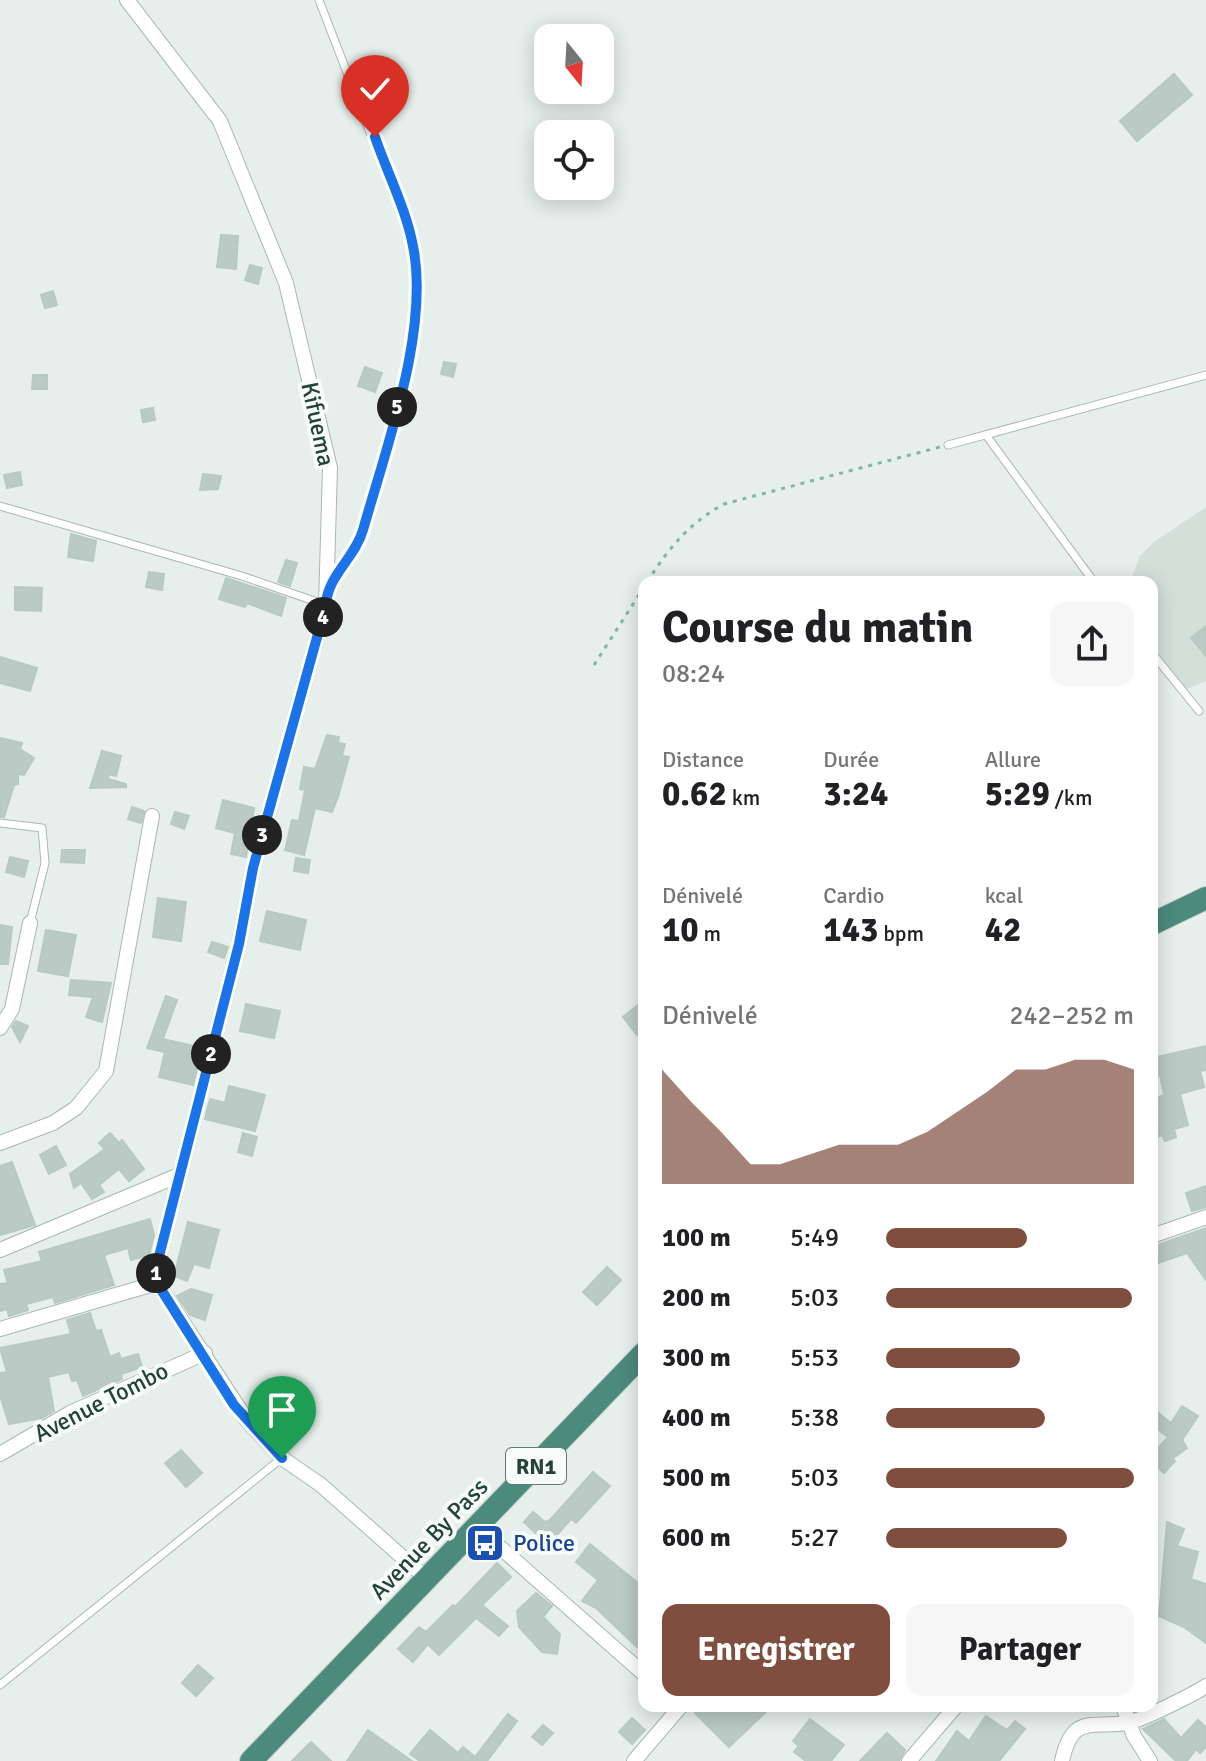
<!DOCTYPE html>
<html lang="fr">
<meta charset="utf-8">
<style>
:root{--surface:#fff;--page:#f6f6f6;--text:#202124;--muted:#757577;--accent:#7f4e3f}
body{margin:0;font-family:Signika,sans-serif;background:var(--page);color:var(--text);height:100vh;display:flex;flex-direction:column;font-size:30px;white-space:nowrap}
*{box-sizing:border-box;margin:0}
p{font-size:26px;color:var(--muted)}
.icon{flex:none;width:44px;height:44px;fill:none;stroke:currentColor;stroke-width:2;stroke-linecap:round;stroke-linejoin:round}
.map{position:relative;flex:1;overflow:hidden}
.panel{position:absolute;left:638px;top:576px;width:520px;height:1136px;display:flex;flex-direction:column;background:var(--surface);border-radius:16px;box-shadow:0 4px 20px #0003}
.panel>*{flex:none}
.needle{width:52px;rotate:162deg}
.tools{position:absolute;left:534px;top:24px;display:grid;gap:16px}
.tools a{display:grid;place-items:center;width:80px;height:80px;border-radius:16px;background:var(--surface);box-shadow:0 4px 20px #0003;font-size:40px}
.pin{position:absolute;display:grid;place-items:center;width:68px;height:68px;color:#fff;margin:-82px -34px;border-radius:50% 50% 50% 0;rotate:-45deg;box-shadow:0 0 8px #0007}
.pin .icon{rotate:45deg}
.km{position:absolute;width:40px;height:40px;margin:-20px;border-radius:50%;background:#222;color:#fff;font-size:22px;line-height:40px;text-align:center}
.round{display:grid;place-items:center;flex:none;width:84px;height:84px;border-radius:16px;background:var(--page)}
.headline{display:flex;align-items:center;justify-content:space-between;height:136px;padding:0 24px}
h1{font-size:44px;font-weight:800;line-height:60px}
.figures{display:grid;grid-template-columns:repeat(3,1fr);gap:12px;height:136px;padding:8px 24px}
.figures div{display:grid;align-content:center}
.figures b{font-size:34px;font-weight:800}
.figures small{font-size:22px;font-weight:400}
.figures p{font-size:22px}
.chart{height:224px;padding:16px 24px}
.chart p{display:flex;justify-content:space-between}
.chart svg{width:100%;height:144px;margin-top:8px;fill:var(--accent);opacity:.7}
.button{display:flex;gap:16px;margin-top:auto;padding:16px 24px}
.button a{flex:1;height:92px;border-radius:16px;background:var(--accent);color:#fff;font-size:32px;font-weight:800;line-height:92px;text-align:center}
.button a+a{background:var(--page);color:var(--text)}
ul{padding:0 24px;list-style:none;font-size:26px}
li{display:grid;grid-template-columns:128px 96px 1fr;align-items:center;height:60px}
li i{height:20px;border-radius:10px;background:var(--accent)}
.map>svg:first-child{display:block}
.built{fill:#d4dfda}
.building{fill:#bbcac4;stroke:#b8c9c2;stroke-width:2}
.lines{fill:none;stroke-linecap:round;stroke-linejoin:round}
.service-casing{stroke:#a8b8b2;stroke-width:9}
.minor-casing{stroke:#a8b8b2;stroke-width:16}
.trunk-casing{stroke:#c2cac8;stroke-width:24}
.path{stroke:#86b3a5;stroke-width:3;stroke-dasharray:4 6;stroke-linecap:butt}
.service{stroke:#fff;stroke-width:7}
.minor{stroke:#fff;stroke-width:14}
.trunk{stroke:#4c8a7c;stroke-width:22}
.route-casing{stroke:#fff;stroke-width:16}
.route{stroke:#1a73e8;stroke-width:10}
.labels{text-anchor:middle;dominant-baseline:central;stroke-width:8;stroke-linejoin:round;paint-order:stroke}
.shield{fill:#f7fbf9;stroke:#637a73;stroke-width:2}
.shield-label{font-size:22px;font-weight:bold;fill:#24423a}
.street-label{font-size:24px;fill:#24423a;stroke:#f7fbf9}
.transit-label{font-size:24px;fill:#164399;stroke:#f7fbf9;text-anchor:start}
</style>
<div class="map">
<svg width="1206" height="1761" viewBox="0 0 1206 1761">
<rect width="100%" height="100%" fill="#e6efeb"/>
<!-- built -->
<polygon class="built" points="1206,507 1206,681 1185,690 1152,646 1152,582 1130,582 1140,556 1154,542"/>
<!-- building -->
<g class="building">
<polygon points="1174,74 1192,95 1137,141 1120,121"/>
<polygon points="221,235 238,236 236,269 217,267"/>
<polygon points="250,265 262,268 258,284 245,280"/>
<polygon points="53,291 57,305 45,308 41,295"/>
<polygon points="444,362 456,364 453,377 441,374"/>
<polygon points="365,367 382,373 375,392 358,386"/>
<polygon points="33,375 47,375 47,389 32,389"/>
<polygon points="153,408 155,420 143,422 141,410"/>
<polygon points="20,472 22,485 7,488 4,475"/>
<polygon points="203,474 221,476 218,489 200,490"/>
<polygon points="71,534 96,541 93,561 68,557"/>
<polygon points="286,560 297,563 290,586 278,582"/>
<polygon points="149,572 164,574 162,590 146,587"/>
<polygon points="226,578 286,598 281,616 247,603 245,607 219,599"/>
<polygon points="15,587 42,588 41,611 15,610"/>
<polygon points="1206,626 1206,656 1191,638"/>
<polygon points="0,657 37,668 30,691 0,683"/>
<polygon points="327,735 339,737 338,743 345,744 342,756 349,757 338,797 332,812 315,808 304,855 285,850 292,820 299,821 305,790 300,789 304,767 315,769"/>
<polygon points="0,738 22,743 20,749 34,758 24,775 18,774 18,784 14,785 4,817 0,817"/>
<polygon points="102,751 121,756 116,776 109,774 108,779 126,784 126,787 90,788"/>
<polygon points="223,800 254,808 246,857 231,854 235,833 216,828"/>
<polygon points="132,807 144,811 141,823 128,819"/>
<polygon points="175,812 189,816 184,829 171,824"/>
<polygon points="62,850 85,850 84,863 61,862"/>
<polygon points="10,857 28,861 24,877 6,872"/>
<polygon points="296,858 310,860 308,873 294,871"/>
<polygon points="158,898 186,902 181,941 153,937"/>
<polygon points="267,911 306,920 300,950 260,941"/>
<polygon points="0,925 12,927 8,964 0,964"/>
<polygon points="46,930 76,935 68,976 38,971"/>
<polygon points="212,942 228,947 224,958 208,952"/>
<polygon points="71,980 111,983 102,1022 86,1017 93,997 69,995"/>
<polygon points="166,996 177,1000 163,1039 202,1048 193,1085 159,1077 165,1052 147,1048"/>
<polygon points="644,1000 644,1030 637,1035 623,1017"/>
<polygon points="246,1004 280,1011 274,1038 240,1031"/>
<polygon points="16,1021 28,1026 20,1042 12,1027"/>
<polygon points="1206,1046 1206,1070 1200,1071 1204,1087 1180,1094 1188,1125 1174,1129 1176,1137 1165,1141 1162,1135 1155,1138 1152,1100 1164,1095 1160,1075 1152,1076 1152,1058"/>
<polygon points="229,1086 265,1095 255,1131 205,1119 210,1099 225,1103"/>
<polygon points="110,1133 119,1143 122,1140 144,1169 129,1181 119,1169 99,1185 104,1192 92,1199 81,1183 74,1188 70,1174 105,1149 99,1143"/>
<polygon points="243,1133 257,1137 252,1156 238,1152"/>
<polygon points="56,1146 66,1165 49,1174 40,1155"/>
<polygon points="12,1162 35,1225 0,1235 0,1166"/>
<polygon points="1206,1186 1206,1207 1192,1211 1186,1193"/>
<polygon points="150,1219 154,1235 149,1255 131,1260 128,1248 104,1255 114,1285 55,1303 53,1297 26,1304 28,1310 9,1316 7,1309 0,1311 0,1284 8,1283 4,1270 42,1261 39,1252"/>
<polygon points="188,1222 219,1230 209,1268 194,1264 187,1281 174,1276"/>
<polygon points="1206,1228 1206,1280 1187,1253 1152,1265 1152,1247"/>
<polygon points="607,1267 621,1280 597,1305 583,1292"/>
<polygon points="191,1289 212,1295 205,1320 190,1315 177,1296"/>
<polygon points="90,1313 96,1331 101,1330 110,1357 119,1353 121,1359 138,1354 142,1367 121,1374 122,1379 83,1396 77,1380 72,1381 69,1372 48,1377 54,1411 42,1418 9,1424 0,1395 0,1373 7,1372 0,1348 71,1334 67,1320"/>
<polygon points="1182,1406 1198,1416 1182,1440 1187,1448 1172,1459 1175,1461 1164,1473 1152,1462 1152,1455 1168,1437 1152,1425 1152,1408 1171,1423"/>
<polygon points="181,1450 202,1473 186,1487 165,1463"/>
<polygon points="593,1472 610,1486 576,1523 571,1519 548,1545 524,1522 533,1512 545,1522 550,1520"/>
<polygon points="1167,1522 1184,1529 1177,1546 1198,1552 1191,1579 1206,1584 1206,1643 1184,1627 1159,1616"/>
<polygon points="590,1544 644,1588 644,1640 637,1647 596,1608 582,1601 598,1580 576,1562"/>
<polygon points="497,1563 511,1577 482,1605 508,1626 499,1636 476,1618 439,1655 428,1644 413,1662 398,1649 419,1627 426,1632 453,1605 455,1607"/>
<polygon points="536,1593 552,1606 543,1617 560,1634 557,1654 542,1652 519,1627 517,1611"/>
<polygon points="198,1665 213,1678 196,1696 182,1683"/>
<polygon points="702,1706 772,1706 729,1747 695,1713"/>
<polygon points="508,1714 517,1721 487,1761 420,1761 410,1754 430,1730 458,1753 463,1747 475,1757"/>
<polygon points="986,1716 1007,1730 1015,1721 1025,1729 999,1761 936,1761 957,1731 969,1741"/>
<polygon points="632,1718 645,1730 632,1744 619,1732"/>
<polygon points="810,1719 844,1745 831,1761 806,1761 794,1752 799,1746 793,1741"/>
<polygon points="1164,1719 1181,1738 1198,1720 1206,1727 1206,1747 1200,1753 1196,1749 1187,1761 1176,1761 1143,1729"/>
<polygon points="543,1725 553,1733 542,1745 532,1737"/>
<polygon points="368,1730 412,1761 347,1761"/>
<polygon points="887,1733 905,1750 899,1761 860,1761"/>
<polygon points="311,1742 331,1761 292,1761"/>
</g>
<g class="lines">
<!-- service casing -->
<g class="service-casing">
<g id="service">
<polyline points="319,0 413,244 419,298 396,414 359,544 328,587"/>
<polyline points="986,435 1094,582"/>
<polyline points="948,445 1206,375"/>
<polyline points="0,506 242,576 326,605"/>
<polyline points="1152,653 1199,711"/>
<polyline points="0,823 42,828 45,863 30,923"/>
<polyline points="0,1685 282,1458"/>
</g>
</g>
<!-- minor casing -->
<g class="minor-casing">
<g id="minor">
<polyline points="127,0 220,121 286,283 330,468 326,605 253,868 239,944 156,1268 157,1283 246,1419 282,1458 321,1485 427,1579"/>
<polyline points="0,1028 12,1009 30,923"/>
<polyline points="0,1143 53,1123 76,1108 106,1071 152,816"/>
<polyline points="1152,1236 1206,1217"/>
<polyline points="0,1250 177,1176"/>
<polyline points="0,1329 157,1283"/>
<polyline points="0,1454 70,1413 205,1353"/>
<polyline points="477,1527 644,1674"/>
<polyline points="1123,1706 1134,1736 1150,1761"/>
<polyline points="634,1761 681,1706"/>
<polyline points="909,1761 956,1706"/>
<path d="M1062 1761C1072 1714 1091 1728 1127 1723 1140 1721 1194 1694 1206 1686"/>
</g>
</g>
<!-- trunk casing -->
<g class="trunk-casing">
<g id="trunk">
<polyline points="1152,924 1206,898"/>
<polyline points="251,1761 644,1353"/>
</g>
</g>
<!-- path -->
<g class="path">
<path d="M647 582C669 548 689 523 724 504L940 447"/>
<polyline points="594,665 644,587"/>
</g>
<!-- service -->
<use href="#service" class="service"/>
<!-- minor -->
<use href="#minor" class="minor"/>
<!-- trunk -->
<use href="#trunk" class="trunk"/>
</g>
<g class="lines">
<!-- route casing -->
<g class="route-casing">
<path id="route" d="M282 1458 234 1405 157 1283 156 1268 239 944 253 868 326 605C327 576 355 558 363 530 386 448 430 330 413 246 406 209 387 172 375 137"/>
</g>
<!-- route -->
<use href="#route" class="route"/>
</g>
<!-- icons -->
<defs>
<g id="bus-square" transform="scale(2)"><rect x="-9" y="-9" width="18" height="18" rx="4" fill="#1a4fb4" stroke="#f7fbf9"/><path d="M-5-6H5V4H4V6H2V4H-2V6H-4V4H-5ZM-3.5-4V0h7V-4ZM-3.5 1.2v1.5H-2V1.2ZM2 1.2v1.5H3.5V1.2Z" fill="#fff"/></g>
</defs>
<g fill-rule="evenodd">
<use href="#bus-square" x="485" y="1543"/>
</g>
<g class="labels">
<!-- shield labels -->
<rect class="shield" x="506" y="1448" width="60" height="36" rx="6"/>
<g class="shield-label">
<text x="536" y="1466">RN1</text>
</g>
<!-- street labels -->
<g class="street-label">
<text transform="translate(318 424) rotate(78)">Kifuema</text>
<text transform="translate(101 1402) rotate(-27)">Avenue Tombo</text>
<text transform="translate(429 1539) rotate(-46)">Avenue By Pass</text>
</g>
<!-- transit labels -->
<g class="transit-label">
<text x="513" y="1543">Police</text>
</g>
</g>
</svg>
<div class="tools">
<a><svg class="needle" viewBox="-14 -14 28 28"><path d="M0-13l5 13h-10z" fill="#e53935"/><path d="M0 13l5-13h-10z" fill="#757577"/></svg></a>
<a><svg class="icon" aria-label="locate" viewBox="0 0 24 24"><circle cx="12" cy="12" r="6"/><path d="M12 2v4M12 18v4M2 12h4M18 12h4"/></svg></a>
</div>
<div class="pin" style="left:282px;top:1458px;background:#1e9e55"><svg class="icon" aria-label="arrive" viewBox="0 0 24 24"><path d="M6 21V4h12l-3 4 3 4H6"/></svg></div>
<div class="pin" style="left:375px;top:137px;background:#d93025"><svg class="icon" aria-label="check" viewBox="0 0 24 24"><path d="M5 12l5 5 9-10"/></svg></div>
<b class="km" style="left:156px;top:1273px">1</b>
<b class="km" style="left:211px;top:1054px">2</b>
<b class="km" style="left:262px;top:835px">3</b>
<b class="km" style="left:323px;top:617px">4</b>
<b class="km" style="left:397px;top:407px">5</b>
<section class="panel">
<div class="headline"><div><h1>Course du matin</h1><p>08:24</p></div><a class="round"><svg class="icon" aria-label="share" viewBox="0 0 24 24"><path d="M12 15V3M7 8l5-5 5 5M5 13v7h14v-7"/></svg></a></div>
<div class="figures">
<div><p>Distance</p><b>0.62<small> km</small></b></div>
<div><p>Durée</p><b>3:24</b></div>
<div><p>Allure</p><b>5:29<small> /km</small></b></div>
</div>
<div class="figures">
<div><p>Dénivelé</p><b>10<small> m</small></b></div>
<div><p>Cardio</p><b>143<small> bpm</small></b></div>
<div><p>kcal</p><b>42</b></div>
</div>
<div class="chart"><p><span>Dénivelé</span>242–252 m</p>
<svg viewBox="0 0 160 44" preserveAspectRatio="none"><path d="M0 44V9L10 19L20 28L30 38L40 38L50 35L60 32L70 32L80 32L90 28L100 22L110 16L120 9L130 9L140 6L150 6L160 9V44z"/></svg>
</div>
<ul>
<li><b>100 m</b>5:49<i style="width:57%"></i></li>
<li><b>200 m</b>5:03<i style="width:99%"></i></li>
<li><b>300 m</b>5:53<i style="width:54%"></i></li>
<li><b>400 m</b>5:38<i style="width:64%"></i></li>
<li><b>500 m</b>5:03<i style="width:100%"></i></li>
<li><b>600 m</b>5:27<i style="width:73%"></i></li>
</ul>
<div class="button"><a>Enregistrer</a><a>Partager</a></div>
</section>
</div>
